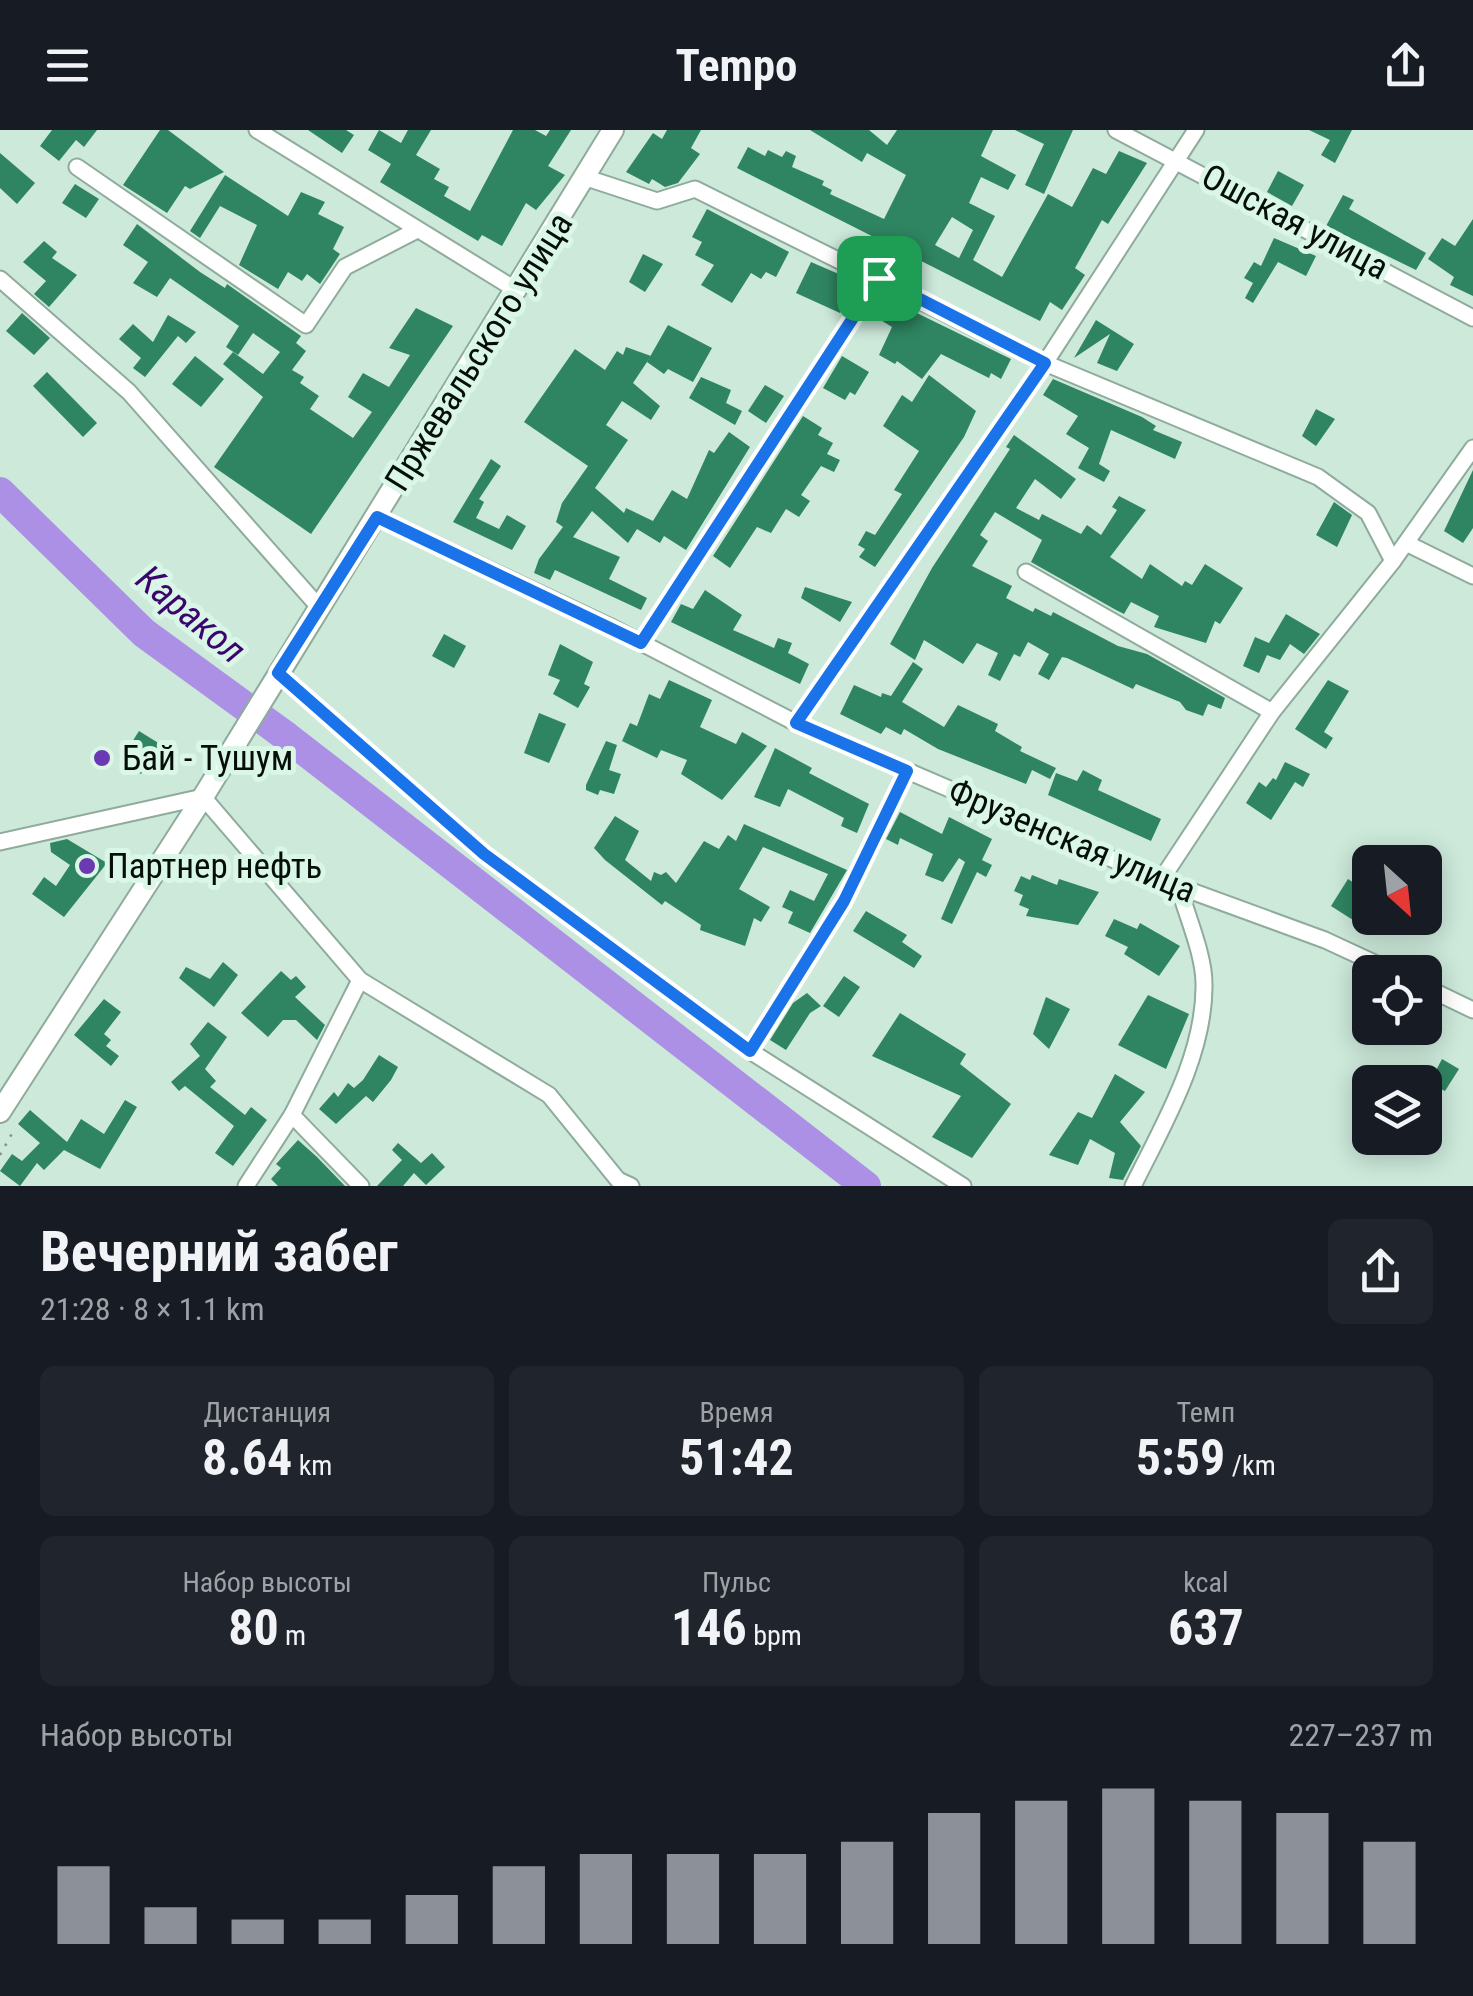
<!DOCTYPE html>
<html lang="ru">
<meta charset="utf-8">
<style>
:root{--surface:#171b24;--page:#20242c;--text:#f1f3f6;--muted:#9ea1a6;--accent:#8c9099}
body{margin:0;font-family:"Roboto Condensed",sans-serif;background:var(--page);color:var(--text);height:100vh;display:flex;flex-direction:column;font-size:38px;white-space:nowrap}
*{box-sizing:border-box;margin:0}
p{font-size:32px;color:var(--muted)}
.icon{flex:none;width:55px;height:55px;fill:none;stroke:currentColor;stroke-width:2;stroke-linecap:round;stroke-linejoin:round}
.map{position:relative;height:1056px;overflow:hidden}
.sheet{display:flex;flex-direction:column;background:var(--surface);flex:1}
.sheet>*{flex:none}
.needle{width:65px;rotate:153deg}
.controls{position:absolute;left:1352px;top:715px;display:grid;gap:20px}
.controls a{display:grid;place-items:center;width:90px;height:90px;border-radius:15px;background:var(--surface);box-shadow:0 5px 25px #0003;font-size:50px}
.pin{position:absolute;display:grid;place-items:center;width:85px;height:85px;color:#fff;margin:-42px;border-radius:20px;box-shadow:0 5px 15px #0006}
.round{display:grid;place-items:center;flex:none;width:105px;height:105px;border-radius:15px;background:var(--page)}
.head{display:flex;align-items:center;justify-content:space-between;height:170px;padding:0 40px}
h1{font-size:55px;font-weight:700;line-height:75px}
.figures{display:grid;grid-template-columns:repeat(3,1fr);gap:15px;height:170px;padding:10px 40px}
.figures div{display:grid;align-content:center;border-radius:15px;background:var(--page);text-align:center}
.figures b{font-size:50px;font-weight:700}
.figures small{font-size:28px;font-weight:400}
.figures p{font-size:28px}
.chart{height:280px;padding:20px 40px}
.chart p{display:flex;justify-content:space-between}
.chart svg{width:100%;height:180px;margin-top:10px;stroke:var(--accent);stroke-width:6}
header{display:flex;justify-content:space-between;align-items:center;height:130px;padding:0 40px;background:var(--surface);font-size:45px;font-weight:700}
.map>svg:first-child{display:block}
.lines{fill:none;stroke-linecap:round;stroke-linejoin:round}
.river{stroke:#ac90e5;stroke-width:30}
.building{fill:#2f8561;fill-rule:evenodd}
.minor-casing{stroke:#8fab9c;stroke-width:19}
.secondary-casing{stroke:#8fab9c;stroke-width:24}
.path{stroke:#7f9489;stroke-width:2.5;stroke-dasharray:2.5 8;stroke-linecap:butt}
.minor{stroke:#fff;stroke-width:15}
.secondary{stroke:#fff;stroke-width:20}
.route-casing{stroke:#fff;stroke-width:20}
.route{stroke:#1a73e8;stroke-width:12}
.poi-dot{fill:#6b39b1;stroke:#d9f6e7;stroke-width:4}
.labels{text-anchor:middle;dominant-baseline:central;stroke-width:10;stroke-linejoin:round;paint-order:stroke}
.street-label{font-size:35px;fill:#050e09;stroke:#d9f6e7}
.poi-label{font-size:35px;fill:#050e09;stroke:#d9f6e7;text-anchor:start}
.water-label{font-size:38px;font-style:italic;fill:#3b056e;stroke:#d9f6e7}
</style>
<header><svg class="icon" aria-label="menu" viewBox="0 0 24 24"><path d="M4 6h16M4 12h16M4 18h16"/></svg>Tempo<svg class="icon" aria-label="share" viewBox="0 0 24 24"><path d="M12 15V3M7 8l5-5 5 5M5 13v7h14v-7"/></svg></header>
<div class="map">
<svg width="1473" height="1056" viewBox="0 0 1473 1056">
<rect width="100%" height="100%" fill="#cce9da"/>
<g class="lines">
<!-- river -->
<polyline class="river" points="0,362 144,503 287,607 866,1056"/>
</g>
<!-- building -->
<g class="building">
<polygon points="52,0 97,0 84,17 76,10 59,31 40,16"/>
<polygon points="160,0 168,0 224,42 190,59 185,56 167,83 123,55"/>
<polygon points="308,0 346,0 354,5 342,23"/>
<polygon points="379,0 401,13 408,0 431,0 416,25 440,39 434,49 449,57 444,66 470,81 513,0 535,0 546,6 550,0 571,0 548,36 565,45 536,80 526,73 502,116 482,105 478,111 380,52 391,34 368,20"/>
<polygon points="667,0 701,0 691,18 700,24 678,53 665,57 652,49 649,54 626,42 653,3 662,9"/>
<path d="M810 0H869L887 15 897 0H993L981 26 1016 45 1008 60 981 47 969 73 995 86 973 130 1002 147 1048 64 1072 77 1093 38 1106 44 1119 21 1147 33 1108 94 1102 90 1075 138 1085 145 1062 180 1050 172 1040 191 737 38 748 17 765 26 768 20 782 27 786 21 796 26 792 37 824 51 822 55 832 60 830 64 884 89 906 45 867 23 862 32ZM952 87 973 100 959 128 935 115Z"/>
<polygon points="1015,0 1073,0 1044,64 1025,55 1044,14"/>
<polygon points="1309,0 1352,0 1335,33 1321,25 1330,10"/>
<polygon points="0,23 35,53 17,74 0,58"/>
<polygon points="1278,41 1304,55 1292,76 1267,62"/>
<polygon points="225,45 288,86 301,62 325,72 318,84 344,97 333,119 340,124 320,154 307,144 302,151 288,142 278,159 239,135 257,95 220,76 200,108 190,101"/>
<polygon points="75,54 99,69 86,88 62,73"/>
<polygon points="1343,65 1354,70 1349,79 1426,123 1416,140 1326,96"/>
<polygon points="707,79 789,122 776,147 766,142 761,149 751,143 732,173 701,155 714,135 695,125 702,112 692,107"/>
<polygon points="1473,89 1473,166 1450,155 1454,147 1428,129 1442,108 1455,116"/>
<polygon points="137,94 200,142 225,158 227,154 301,206 296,213 306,221 292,240 304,247 300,253 319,266 310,279 353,308 372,282 348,267 363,243 389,257 410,225 389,218 416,178 453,196 311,404 214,337 263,267 223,234 233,222 263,244 280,222 253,203 238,225 226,217 239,196 170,148 157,167 133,153 148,132 123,115"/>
<polygon points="1274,108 1316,126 1306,146 1278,132 1253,173 1245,168 1253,153 1244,148 1254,132 1261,136"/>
<polygon points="44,111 57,122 52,128 77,145 49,177 34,164 46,151 23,132"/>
<polygon points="643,124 663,134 645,162 629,152"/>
<polygon points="811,132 855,151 840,183 796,163"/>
<polygon points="882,166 1011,229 1001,249 991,243 989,248 941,224 922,249 897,231 895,234 879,225 892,197 871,184"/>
<polygon points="22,183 50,208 34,225 6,201"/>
<polygon points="168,185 196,202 186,213 178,206 145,247 133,238 141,228 119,209 133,194 153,212"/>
<polygon points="1096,190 1134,214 1117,241 1097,233 1110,204 1074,228"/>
<polygon points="668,195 712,218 693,252 668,239 664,244 647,232"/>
<polygon points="626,217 651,226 633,253 660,276 651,290 622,271 606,295 628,310 595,358 624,383 626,378 653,391 672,360 687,369 709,320 714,323 729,302 750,317 686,420 664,406 660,413 637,399 628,413 592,381 573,407 620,427 609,449 647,468 641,480 555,440 550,450 534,443 539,429 563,397 556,392 562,373 588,336 524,292 575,219 605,240 617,221 623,225"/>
<polygon points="195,226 224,249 201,277 172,254"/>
<polygon points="842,226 869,242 855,265 850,262 845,270 823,258"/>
<polygon points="47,242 97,293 83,307 33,256"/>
<polygon points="929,245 976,281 964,307 875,437 859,427 865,419 858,415 866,401 875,405 902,364 894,360 919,321 883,296 902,265 912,272"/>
<polygon points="701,247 731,260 726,273 742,281 735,295 689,268"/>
<polygon points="1053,249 1142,287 1156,296 1153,300 1182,312 1175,329 1111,300 1099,334 1110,341 1104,352 1078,338 1089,318 1066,304 1078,286 1043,265"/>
<polygon points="765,255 784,266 766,293 748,281"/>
<polygon points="1316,279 1335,289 1316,316 1302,306"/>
<polygon points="803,286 822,298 818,305 833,313 827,324 840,330 834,342 821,336 801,365 810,371 799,387 786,379 771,403 757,397 730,438 713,426"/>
<polygon points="1014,305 1076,349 1061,369 1035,349 1016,378 1039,390 1042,384 1081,404 1087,395 1101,405 1117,380 1112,377 1119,366 1146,380 1110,427 1142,449 1150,434 1182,456 1185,451 1192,455 1205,434 1243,458 1220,494 1215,491 1206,513 1154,497 1159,486 1131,472 1124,484 1116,480 1031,432 1042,410 995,382 980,405 988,411 972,436 1012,456 1006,468 1033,482 1035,478 1051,486 1053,482 1118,516 1147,524 1225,568 1221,579 1208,574 1203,586 1186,580 1180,572 1136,554 1133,559 1067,528 1062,527 1049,550 1038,544 1049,524 1028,512 1020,527 1014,524 1000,551 988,545 998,523 977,513 963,534 924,510 915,530 890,514 932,438 1010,319 1006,317"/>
<polygon points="491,329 501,336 479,369 484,372 476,388 499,399 507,385 526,396 512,420 453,392"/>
<polygon points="1473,340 1473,398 1463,413 1444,401"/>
<polygon points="1334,372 1352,385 1337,417 1316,405"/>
<polygon points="805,457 852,472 840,492 801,468"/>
<polygon points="705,460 742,485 733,500 774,518 778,508 792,513 788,523 809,534 800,554 671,492 681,474 693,479"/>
<polygon points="1286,484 1320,504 1304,524 1290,514 1280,530 1267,525 1259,543 1243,536 1255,507 1269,513"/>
<polygon points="444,504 466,516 454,538 432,526"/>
<polygon points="560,514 593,532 584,554 590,557 578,578 553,564 560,550 548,545"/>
<polygon points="913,532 923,539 902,572 944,597 958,575 998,594 995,601 1022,617 1020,621 1056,638 1050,649 1032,640 1026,654 938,619 904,599 901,605 886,597 881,604 840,584 854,555 881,567 882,563 891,566"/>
<polygon points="669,550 712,570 700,597 736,614 742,602 767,616 722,670 681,644 687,630 661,620 657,628 622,611 630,593 637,596 649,564 660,569"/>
<polygon points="1328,550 1349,561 1324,602 1333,608 1326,619 1295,599"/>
<polygon points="539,583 566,594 549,633 524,623"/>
<polygon points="139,601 160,614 141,644 120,631"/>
<polygon points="606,611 617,615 609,640 621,644 614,664 600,660 598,665 586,660 586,655"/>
<polygon points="775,618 812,638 809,643 869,674 857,703 841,696 844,688 788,659 780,677 754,667"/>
<polygon points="1285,632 1310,644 1303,657 1295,652 1271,690 1246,673 1259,652 1266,657 1273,648 1276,650"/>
<polygon points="1083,640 1102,650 1098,660 1161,689 1151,711 1048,665 1056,643 1077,651"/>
<polygon points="900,682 942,704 949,687 992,709 982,730 992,735 986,747 977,742 952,794 941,789 965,732 959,728 943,752 925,745 933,724 900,708 898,715 886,709"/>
<polygon points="615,686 639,701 625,730 651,751 654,742 661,745 666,742 676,753 704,711 719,719 728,705 736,711 744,694 847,740 810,803 788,793 793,782 782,777 790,760 814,771 828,744 763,717 739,759 770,777 761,792 754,788 745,816 700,800 701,795 665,771 662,775 605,730 594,718"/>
<polygon points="67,709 107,733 64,787 32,764 44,747 56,756 70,735 51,722 50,713"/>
<polygon points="1032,745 1057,755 1059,749 1099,762 1078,795 1026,786 1029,779 1019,775 1023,765 1014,761 1021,746 1030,750"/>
<polygon points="1348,749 1368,762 1356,792 1331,776"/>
<polygon points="866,781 907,805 902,812 922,826 914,838 853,801"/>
<polygon points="1114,789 1137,799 1140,793 1180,816 1159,846 1124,824 1128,817 1105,806"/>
<polygon points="223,832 238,845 214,877 179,848 186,837 210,849"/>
<polygon points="281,841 291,850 296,846 306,857 295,867 325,895 317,910 296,890 283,890 268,907 241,883"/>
<polygon points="844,846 860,857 839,887 823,876"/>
<polygon points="807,863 821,876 810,883 786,920 770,910 793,873"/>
<polygon points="1148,865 1189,884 1166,939 1118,915"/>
<polygon points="1046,867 1070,879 1049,919 1033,904"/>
<polygon points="104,869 121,882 104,904 111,910 106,916 119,926 111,936 74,905"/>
<polygon points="900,883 966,924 960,934 1011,974 972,1028 932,1007 961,966 872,926"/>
<polygon points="208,892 227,907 205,939 216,951 210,957 245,985 251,977 267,990 233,1036 215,1023 234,996 185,956 179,961 171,952 200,926 190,914"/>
<polygon points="379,925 398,937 391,950 373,972 366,966 336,994 319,979 334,962 338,967 348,953 354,958 363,950"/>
<polygon points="1442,929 1459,939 1445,961 1429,954"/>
<polygon points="1115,944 1145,962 1120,992 1141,1016 1123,1050 1109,1048 1115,1023 1090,1009 1078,1035 1049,1025 1078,982 1092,988"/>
<polygon points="125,970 137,977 100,1039 64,1020 44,1040 37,1033 20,1056 0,1041 12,1024 22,1031 40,1013 18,994 30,980 67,1012 81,989 104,1004"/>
<polygon points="298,1010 317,1027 345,1056 278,1056 271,1049 281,1038 276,1034"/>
<polygon points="398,1013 421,1033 432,1023 445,1037 426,1055 414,1043 403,1056 377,1056 402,1030 392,1020"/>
</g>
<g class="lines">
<!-- minor casing -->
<g class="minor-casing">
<g id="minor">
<polyline points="257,0 518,161"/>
<polyline points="1116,0 1473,188"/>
<polyline points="77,37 306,195 345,137 417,100"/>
<polyline points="587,48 657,71 695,59 1045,233 1318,347 1368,383 1393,431"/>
<polyline points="0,149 129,262 318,476"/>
<polyline points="377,387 609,496 796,593 1161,750 1325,810 1394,842"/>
<polyline points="1406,413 1473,446"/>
<polyline points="1026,442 1272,582"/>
<polyline points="641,513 879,148"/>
<polyline points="278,543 484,724 750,921 963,1056"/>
<polyline points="796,593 1045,233 1196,0"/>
<polyline points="0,712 203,667 360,850 549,965 618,1050 631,1056"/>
<polyline points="1161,750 1272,582 1393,431 1473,318"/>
<polyline points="1425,857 1473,880"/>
<polyline points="750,921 844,771 907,641"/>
<polyline points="292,985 361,1056"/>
<polyline points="246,1056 292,985 360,850"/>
<path d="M1133 1056C1163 995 1205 925 1204 854 1204 824 1187 787 1179 757"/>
</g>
</g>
<!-- secondary casing -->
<g class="secondary-casing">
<polyline id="secondary" points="0,982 203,667 613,0"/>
</g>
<!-- path -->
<polyline class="path" points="0,1025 14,1000"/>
<!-- minor -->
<use href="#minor" class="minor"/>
<!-- secondary -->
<use href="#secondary" class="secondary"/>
</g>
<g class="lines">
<!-- route casing -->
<g class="route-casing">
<polygon id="route" points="879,148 1045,233 796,593 907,641 844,771 750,921 484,724 278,543 377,387 641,513"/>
</g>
<!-- route -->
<use href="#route" class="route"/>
</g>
<!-- markers -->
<g class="poi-dot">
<circle cx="102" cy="628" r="10"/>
<circle cx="87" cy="736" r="10"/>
</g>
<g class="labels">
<!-- street labels -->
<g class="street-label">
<text transform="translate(1295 92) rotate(28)">Ошская улица</text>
<text transform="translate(479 222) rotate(-58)">Пржевальского улица</text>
<text transform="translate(1072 711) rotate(23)">Фрузенская улица</text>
</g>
<!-- poi labels -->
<g class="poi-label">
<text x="122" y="628">Бай - Тушум</text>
<text x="107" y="736">Партнер нефть</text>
</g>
<!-- water labels -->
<g class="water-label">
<text transform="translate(191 484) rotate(40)">Каракол</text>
</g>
</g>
</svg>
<div class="controls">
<a><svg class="needle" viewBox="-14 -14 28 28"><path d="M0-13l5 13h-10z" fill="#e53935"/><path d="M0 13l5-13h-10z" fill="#9ea1a6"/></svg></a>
<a><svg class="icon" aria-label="locate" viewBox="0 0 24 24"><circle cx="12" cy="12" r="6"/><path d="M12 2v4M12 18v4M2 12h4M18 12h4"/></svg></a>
<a><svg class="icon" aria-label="layers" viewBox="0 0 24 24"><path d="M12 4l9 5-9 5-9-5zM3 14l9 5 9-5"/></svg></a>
</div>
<div class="pin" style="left:879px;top:148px;background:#1e9e55"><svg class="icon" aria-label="arrive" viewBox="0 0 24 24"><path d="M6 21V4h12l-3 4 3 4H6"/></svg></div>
</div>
<section class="sheet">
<div class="head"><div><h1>Вечерний забег</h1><p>21:28 · 8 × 1.1 km</p></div><a class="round"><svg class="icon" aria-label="share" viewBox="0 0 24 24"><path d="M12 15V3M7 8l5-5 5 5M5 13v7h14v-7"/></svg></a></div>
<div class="figures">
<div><p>Дистанция</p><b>8.64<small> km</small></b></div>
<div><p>Время</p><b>51:42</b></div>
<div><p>Темп</p><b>5:59<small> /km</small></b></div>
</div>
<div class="figures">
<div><p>Набор высоты</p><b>80<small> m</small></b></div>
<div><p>Пульс</p><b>146<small> bpm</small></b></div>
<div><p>kcal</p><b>637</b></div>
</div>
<div class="chart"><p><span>Набор высоты</span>227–237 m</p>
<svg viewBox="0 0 160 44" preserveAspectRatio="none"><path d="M5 44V25M15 44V35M25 44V38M35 44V38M45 44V32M55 44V25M65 44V22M75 44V22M85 44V22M95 44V19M105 44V12M115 44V9M125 44V6M135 44V9M145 44V12M155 44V19"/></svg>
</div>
</section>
